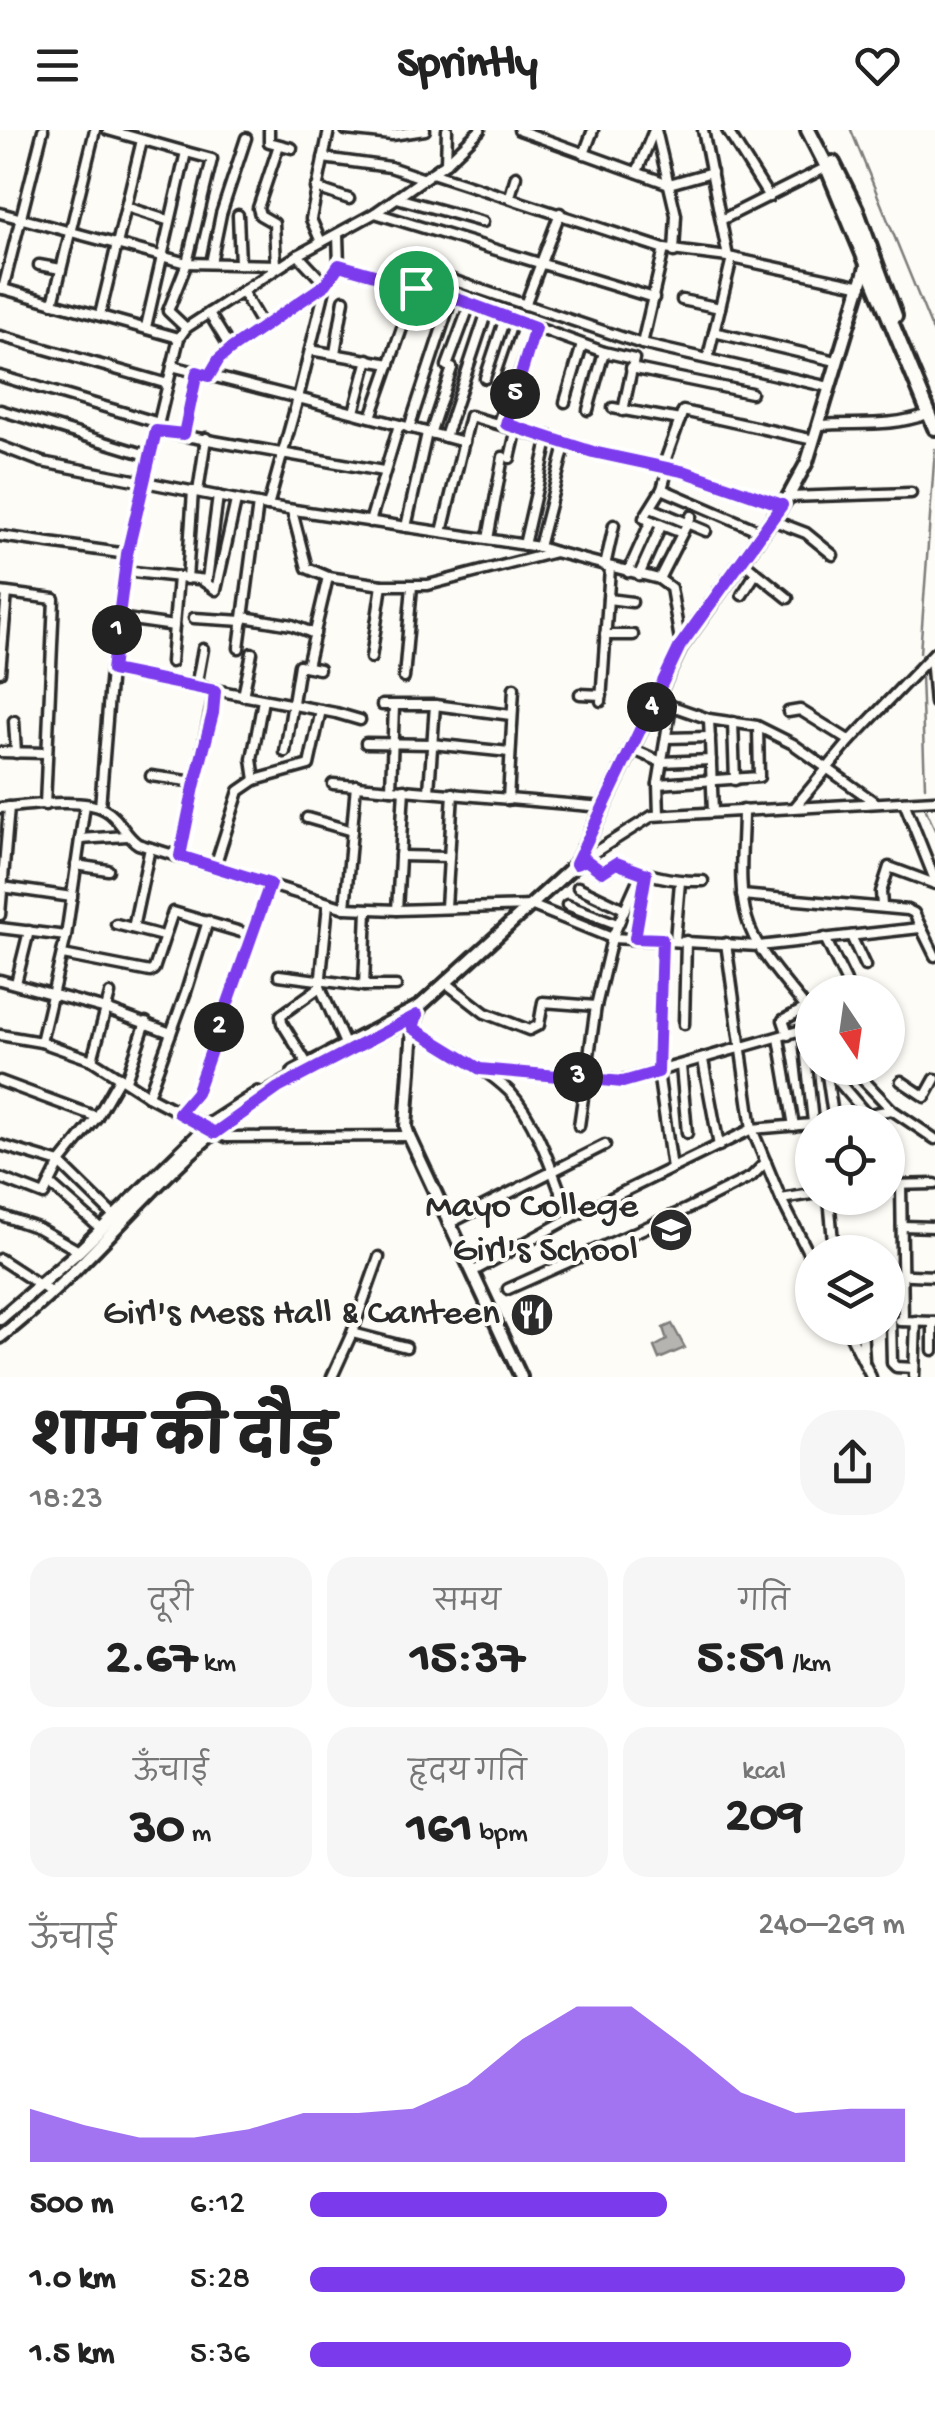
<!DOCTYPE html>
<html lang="hi">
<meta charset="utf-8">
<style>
:root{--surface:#fff;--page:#f6f6f6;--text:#222;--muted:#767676;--accent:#7c3aed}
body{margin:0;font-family:"Gochi Hand","Playpen Sans Deva",sans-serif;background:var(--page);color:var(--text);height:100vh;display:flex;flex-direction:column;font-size:38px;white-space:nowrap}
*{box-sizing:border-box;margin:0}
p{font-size:32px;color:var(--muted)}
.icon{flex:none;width:55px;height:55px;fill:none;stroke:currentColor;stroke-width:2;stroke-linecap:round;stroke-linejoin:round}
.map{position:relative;height:1247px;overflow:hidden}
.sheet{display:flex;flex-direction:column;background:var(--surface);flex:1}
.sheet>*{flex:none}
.needle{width:65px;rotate:167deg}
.controls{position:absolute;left:795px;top:845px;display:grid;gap:20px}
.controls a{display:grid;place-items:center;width:110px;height:110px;border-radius:50%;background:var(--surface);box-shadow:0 2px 8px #0004;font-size:50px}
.pin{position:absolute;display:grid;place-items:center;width:85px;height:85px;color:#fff;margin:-42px;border:5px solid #fff;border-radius:50%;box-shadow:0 2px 10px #0007}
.km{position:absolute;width:50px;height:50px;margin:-25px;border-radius:50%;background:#222;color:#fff;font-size:28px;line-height:50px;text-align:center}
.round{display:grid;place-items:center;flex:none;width:105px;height:105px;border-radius:40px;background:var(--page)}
.summary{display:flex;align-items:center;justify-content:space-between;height:170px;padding:0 30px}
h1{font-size:55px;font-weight:800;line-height:75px}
.metrics{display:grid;grid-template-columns:repeat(3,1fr);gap:15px;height:170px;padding:10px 30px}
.metrics div{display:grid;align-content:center;border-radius:25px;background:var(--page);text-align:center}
.metrics b{font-size:50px;font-weight:800}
.metrics small{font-size:28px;font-weight:400}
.metrics p{font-size:28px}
.chart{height:280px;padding:20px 30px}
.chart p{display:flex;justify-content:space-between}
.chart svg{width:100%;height:180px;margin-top:10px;fill:var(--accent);opacity:.7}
ul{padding:0 30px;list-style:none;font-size:32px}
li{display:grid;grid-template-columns:160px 120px 1fr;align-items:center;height:75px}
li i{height:25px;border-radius:12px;background:var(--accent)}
header{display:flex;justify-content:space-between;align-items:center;height:130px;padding:0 30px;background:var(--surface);font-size:45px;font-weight:800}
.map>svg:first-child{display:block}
.water{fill:#b5b4b1;stroke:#7e7d7b;stroke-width:2.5}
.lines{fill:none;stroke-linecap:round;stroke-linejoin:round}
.stream{stroke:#7e7d7b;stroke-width:2.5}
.minor-casing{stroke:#2b2b2b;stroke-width:15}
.tertiary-casing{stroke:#2b2b2b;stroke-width:18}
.trunk-casing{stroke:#2b2b2b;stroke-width:20}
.minor{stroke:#fdfcf7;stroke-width:8}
.tertiary{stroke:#fdfcf7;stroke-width:10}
.trunk{stroke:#fdfcf7;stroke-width:12}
.route-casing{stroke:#fff;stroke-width:20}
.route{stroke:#7c3aed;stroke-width:12}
.labels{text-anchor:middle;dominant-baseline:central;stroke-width:8;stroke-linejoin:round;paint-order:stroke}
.poi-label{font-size:38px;fill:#2b2b2b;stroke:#fdfcf7;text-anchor:end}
</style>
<header><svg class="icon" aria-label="menu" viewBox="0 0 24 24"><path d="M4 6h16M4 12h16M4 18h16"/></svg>Sprintly<svg class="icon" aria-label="heart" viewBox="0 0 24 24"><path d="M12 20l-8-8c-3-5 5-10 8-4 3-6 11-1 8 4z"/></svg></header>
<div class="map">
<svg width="935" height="1247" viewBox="0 0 935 1247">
<rect width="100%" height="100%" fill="#fdfcf7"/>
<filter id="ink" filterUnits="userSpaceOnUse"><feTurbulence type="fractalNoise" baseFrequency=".01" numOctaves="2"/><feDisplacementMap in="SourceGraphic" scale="20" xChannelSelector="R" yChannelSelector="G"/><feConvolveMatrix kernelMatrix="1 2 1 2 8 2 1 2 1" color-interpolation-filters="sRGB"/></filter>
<g filter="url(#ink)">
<!-- water -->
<polygon class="water" points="672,1194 685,1218 659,1229 654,1217 667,1210 663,1198"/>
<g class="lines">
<!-- stream -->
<g class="stream">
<polyline points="851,0 935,206"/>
<polyline points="920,523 935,319"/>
<polyline points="921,545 925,657"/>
<polyline points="926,680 935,700"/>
</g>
<!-- minor casing -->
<g class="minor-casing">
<g id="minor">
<polyline points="108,0 186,22 146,197"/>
<polyline points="269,0 269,12 292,18"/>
<polyline points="346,0 392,5 425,0"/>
<polyline points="519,0 669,54 712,42"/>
<polyline points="656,0 676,85 674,122"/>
<polyline points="703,0 728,127"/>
<polyline points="727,0 769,67"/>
<polyline points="186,22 212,29 187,133 168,181 186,198"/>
<polyline points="584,24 593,0"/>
<polyline points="323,28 390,37 422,48"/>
<polyline points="446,33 447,0"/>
<polyline points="637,42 654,0"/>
<polyline points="432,43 664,119 642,214"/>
<polyline points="316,58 349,69"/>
<polyline points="510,66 516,46"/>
<polyline points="397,68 483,92"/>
<polyline points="126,77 170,91"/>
<polyline points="0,83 187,133 279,135"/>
<polyline points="375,83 654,168"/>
<polyline points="238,85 240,133"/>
<polyline points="721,90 827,37"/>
<polyline points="338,105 339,135"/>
<polyline points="321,112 311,89 329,0"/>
<polyline points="664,119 728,127 862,156"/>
<polyline points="298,125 326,155 339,135 452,167 604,222 634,229 623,281"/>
<polyline points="412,129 431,142 461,153 642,214 829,257"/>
<polyline points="211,133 221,84 246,8"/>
<polyline points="39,135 61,139"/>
<polyline points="276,135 274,93 260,85 258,78 279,15"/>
<polyline points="0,158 179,208"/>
<polyline points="3,159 43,0"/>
<polyline points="242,161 263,197"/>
<polyline points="682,170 720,178"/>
<polyline points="53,173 95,0"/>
<polyline points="525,175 560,83"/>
<polyline points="209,183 231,219"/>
<polyline points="100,185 142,10"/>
<polyline points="714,202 836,231"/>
<polyline points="0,206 168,254"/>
<polyline points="310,220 390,234"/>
<polyline points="335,223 344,170"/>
<polyline points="708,227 732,128"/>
<polyline points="447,236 470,174"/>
<polyline points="631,238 751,263"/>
<polyline points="0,246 159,293"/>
<polyline points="209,246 219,229 231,219 326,155 298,268 464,312"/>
<polyline points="485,248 505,188"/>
<polyline points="565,272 582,215"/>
<polyline points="613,278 680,290"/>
<polyline points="0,280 150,326"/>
<polyline points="588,280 604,222"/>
<polyline points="354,282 368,229"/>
<polyline points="371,287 416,158"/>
<polyline points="498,293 509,260 504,253 524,194"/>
<polyline points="505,295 535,198"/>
<path d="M819 295C859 292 888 298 928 284"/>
<polyline points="409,298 452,167"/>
<polyline points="157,301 383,341"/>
<polyline points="184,304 197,242"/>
<polyline points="430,304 452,238"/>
<polyline points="445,307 487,181"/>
<polyline points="0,316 42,332 268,376 298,268 172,236"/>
<polyline points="510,328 517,298"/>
<polyline points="663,337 683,281 814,310"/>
<polyline points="668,338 662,359 644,388 682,403"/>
<polyline points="662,359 762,402"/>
<polyline points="198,362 206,308"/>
<polyline points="788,367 911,363"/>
<polyline points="268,376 539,417 555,422"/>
<polyline points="651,378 706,401"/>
<polyline points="292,381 307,438 328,447 382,455 428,455 555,422 659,449 671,458 681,516"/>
<polyline points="772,390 806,403 833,425"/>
<polyline points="370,392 399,295"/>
<polyline points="406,397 427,303"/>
<polyline points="442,402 470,286 593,322 686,342 782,375"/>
<polyline points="0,406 127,424"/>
<polyline points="488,409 503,327"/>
<polyline points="524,415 549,306"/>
<polyline points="539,417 566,312"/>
<polyline points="742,431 788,468"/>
<polyline points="605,436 614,395"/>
<polyline points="124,441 207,450 218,366"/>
<polyline points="628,442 651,391"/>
<polyline points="639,445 661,396"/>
<polyline points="187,449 193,361"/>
<polyline points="659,449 691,386"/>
<polyline points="203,451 216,460 236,371"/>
<polyline points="0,462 54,469 45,675"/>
<polyline points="742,465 756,443"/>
<polyline points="608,469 632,472"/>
<polyline points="244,487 292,495 315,504"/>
<polyline points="118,488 174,496"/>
<polyline points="194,488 243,491"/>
<polyline points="605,505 633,505"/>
<polyline points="239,518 258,374"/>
<polyline points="931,527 935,573"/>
<polyline points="371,528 382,455"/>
<polyline points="171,532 178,447"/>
<polyline points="307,536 328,447"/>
<polyline points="111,540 336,583 360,590"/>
<polyline points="0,542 7,463"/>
<polyline points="404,548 412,456"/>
<polyline points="196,557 203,519"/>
<polyline points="580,564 602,565"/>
<polyline points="243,566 252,523"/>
<polyline points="655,570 709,589 757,596 793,614 873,671"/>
<polyline points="601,571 610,438"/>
<polyline points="382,575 435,575 511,585"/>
<polyline points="788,582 800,580 850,611"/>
<polyline points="709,589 713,681"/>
<polyline points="14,591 16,623"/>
<polyline points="733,592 735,650"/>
<polyline points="666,608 710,607"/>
<polyline points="366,613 432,614 509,622"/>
<polyline points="632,619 661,632 711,630"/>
<polyline points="0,622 47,623"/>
<polyline points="285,622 299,535 319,539"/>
<polyline points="151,646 195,652"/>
<polyline points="255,650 252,629 263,570"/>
<polyline points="333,654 603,677"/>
<polyline points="658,654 759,647 758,597"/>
<polyline points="391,659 394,576"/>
<polyline points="429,661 435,575"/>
<polyline points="508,670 514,558"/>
<polyline points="904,672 935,750"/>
<polyline points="100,677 111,540 127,424 179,208 186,198 298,125 375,83 446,33 480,0"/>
<polyline points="795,677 850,611 935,522"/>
<path d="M0 678C26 676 83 667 105 680 120 688 124 705 138 714L345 778 397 780 533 776 612 808 759 816 920 798"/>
<path d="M743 680C743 716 737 755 747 789 757 825 791 857 812 886"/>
<polyline points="659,685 658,654 671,576"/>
<polyline points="307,688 352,701"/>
<polyline points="80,709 127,706"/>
<polyline points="180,726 215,561"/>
<polyline points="400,726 449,727"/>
<path d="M586 730 600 741H606L616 733C645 744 671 752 703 751"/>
<polyline points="576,734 652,686 935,670"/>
<polyline points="76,735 108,740"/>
<polyline points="215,736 239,661 255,650 309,635 321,580"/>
<polyline points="2,757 72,767"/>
<polyline points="578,757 624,779"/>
<polyline points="742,765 908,780 914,783 935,826"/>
<polyline points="328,774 320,857 345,914"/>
<polyline points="567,775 617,794"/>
<polyline points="882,776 881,762 889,737 935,754"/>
<polyline points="446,777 453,663"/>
<polyline points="345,778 356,655"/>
<polyline points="397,780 404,659"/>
<polyline points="0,785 9,677"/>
<polyline points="116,794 163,806"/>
<polyline points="0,798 66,806 41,912"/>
<polyline points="133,798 150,718"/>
<polyline points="66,806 85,675"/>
<polyline points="851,806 865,836"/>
<polyline points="635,807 646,744"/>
<polyline points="825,808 846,851"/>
<polyline points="662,809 658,942 672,1038"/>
<polyline points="675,810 680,752"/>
<polyline points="726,813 752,999 781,1069 812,1130"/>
<polyline points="63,825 150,842 154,839 173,782 251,805"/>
<polyline points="279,845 364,856 396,856"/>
<polyline points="0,850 106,879 171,903"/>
<polyline points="445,852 485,883 529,900 539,895 543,872 596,876"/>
<polyline points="16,853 29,801"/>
<polyline points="364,856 367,780"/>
<polyline points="684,894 686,811"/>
<path d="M413 898C445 918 484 936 510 962 538 992 555 1050 570 1088"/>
<polyline points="0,905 41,912 92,930 148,966 226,1007 409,1006"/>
<polyline points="788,905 783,890 806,878"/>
<polyline points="779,908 794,996"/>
<polyline points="804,908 813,992"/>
<polyline points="92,930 110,864"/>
<polyline points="703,930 719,1016"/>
<polyline points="308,935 282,893 281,885 320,857"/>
<polyline points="681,936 687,1003"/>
<polyline points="826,938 834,992"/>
<polyline points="827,938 867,985"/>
<polyline points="852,938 892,980 935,1009"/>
<polyline points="480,939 623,951 812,897"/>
<polyline points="126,950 146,892"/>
<polyline points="0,951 97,987 60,1033 44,1065 0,1048"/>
<polyline points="901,951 925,967 935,949"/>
<polyline points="148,966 186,862 208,791"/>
<polyline points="179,983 196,963 270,754"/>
<polyline points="97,987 120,947"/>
<polyline points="824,992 892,980"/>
<polyline points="579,996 596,876 612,808 641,743"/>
<polyline points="0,1015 60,1033 114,1086"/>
<polyline points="50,1054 101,1099"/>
<polyline points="888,1055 935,1054"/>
<polyline points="901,1055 903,1191"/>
<polyline points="829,1068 834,1122"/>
<polyline points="781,1069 812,1064"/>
<polyline points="0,1085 38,1098 79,1121"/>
<polyline points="448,1094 605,1015"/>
<polyline points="902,1096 935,1097"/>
<polyline points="0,1129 52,1163"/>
<polyline points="472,1142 570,1088 752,999 812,994"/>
<polyline points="888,1144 935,1146"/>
<polyline points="508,1159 685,1080 751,1047 766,1032"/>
<polyline points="891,1190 892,1233 896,1237 914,1238"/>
<polyline points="900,1191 935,1192"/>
<polyline points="933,1192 933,1220"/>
<polyline points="847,1198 871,1247"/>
<polyline points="862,1198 864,1230"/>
<polyline points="352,1203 406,1217"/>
<polyline points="914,1246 916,1191"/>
<polyline points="332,1247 352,1203 379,1127"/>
</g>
</g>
<!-- tertiary casing -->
<g class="tertiary-casing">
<g id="tertiary">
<polyline points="294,942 420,876"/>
<polyline points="0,1189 79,1121 207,996 258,963"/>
<path d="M0 1207C84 1143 147 1055 229 990 283 948 356 917 417 885"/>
<polyline points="521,1247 409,1006 406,997 413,898 420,876 576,734 681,516 788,367 807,332 867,134"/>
</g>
</g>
<!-- trunk casing -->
<g class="trunk-casing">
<g id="trunk">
<polyline points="808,0 827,37 935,298"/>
<polyline points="833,33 856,79 895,186"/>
</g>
</g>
<!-- minor -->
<use href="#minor" class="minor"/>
<!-- tertiary -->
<use href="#tertiary" class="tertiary"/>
<!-- trunk -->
<use href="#trunk" class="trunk"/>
</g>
</g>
<g class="lines" filter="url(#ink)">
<!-- route casing -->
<g class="route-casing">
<polygon id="route" points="339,135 452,167 535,198 506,294 593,322 686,342 782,375 680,516 576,734 586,730 602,742 616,733 646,744 635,808 662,809 658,942 623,952 480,939 413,898 417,885 278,958 215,1003 179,983 196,963 270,754 180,726 194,657 213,583 215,561 112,540 127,424 156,301 184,304 197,242 209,246 219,229 231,219 326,154"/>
</g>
<!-- route -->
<use href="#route" class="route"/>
</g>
<!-- icons -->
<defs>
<g id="school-disc" transform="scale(2.25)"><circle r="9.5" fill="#2b2b2b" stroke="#fdfcf7"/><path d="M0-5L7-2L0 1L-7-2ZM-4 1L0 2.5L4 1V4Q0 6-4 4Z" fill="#fff"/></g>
<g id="restaurant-disc" transform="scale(2.25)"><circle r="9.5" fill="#2b2b2b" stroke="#fdfcf7"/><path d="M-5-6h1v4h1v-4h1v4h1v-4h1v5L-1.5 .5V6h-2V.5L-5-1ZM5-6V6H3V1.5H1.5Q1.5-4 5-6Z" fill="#fff"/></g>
</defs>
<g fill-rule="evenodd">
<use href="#school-disc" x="671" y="1100"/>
<use href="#restaurant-disc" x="532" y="1185"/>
</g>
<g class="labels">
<!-- poi labels -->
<g class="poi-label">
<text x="638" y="1078">Mayo College<tspan x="638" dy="44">Girl's School</tspan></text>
<text x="500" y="1185">Girl's Mess Hall &amp; Canteen</text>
</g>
</g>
</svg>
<div class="controls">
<a><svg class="needle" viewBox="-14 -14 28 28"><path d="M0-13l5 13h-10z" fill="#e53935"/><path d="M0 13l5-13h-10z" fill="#767676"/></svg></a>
<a><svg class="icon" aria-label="locate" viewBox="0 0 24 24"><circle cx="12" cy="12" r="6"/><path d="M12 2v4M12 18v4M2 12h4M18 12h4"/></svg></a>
<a><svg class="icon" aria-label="layers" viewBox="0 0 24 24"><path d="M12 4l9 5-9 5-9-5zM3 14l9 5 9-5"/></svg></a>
</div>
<div class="pin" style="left:416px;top:158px;background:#1e9e55"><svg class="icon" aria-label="arrive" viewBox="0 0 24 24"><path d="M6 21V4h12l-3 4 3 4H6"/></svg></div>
<b class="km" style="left:117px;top:500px">1</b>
<b class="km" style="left:219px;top:897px">2</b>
<b class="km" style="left:578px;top:947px">3</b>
<b class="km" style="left:652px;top:577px">4</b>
<b class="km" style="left:515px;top:264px">5</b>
</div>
<section class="sheet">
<div class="summary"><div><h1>शाम की दौड़</h1><p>18:23</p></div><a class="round"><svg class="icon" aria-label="share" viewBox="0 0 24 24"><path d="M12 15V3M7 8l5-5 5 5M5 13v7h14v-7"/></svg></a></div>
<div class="metrics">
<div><p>दूरी</p><b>2.67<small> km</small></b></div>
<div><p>समय</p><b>15:37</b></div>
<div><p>गति</p><b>5:51<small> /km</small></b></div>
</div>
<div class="metrics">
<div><p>ऊँचाई</p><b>30<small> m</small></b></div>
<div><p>हृदय गति</p><b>161<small> bpm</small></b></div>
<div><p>kcal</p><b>209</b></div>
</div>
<div class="chart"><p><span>ऊँचाई</span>240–269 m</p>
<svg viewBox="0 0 160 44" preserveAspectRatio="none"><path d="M0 44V31L10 35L20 38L30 38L40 36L50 32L60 32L70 31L80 25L90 14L100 6L110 6L120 16L130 27L140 32L150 31L160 31V44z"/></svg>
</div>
<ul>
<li><b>500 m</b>6:12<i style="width:60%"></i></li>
<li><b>1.0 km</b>5:28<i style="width:100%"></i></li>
<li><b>1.5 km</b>5:36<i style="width:91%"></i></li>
</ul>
</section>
